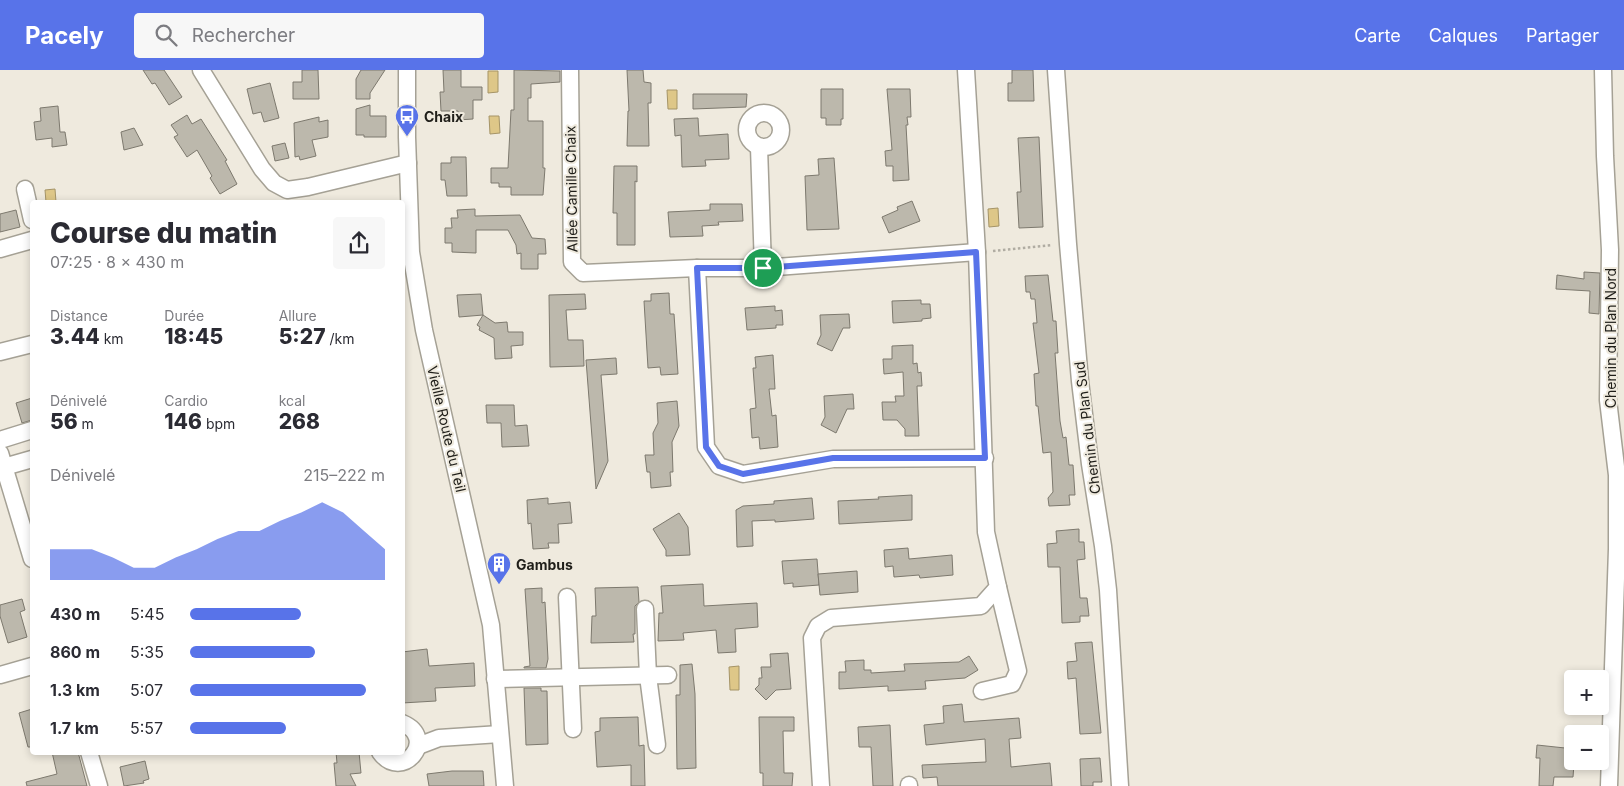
<!DOCTYPE html>
<html lang="fr">
<meta charset="utf-8">
<style>
:root{--surface:#fff;--page:#f7f7f7;--text:#2b2b33;--muted:#7c7c81;--accent:#5873e9}
body{margin:0;font-family:Inter,sans-serif;background:var(--page);color:var(--text);height:100vh;display:flex;flex-direction:column;font-size:19px;white-space:nowrap}
*{box-sizing:border-box;margin:0}
p{font-size:16px;color:var(--muted)}
.icon{flex:none;width:28px;height:28px;fill:none;stroke:currentColor;stroke-width:2;stroke-linecap:round;stroke-linejoin:round}
.map{position:relative;flex:1;overflow:hidden}
.details{position:absolute;left:30px;top:130px;width:375px;height:555px;display:flex;flex-direction:column;background:var(--surface);border-radius:5px;box-shadow:0 2px 8px #0003}
.details>*{flex:none}
.controls{position:absolute;left:1564px;top:600px;display:grid;gap:10px}
.controls a{display:grid;place-items:center;width:45px;height:45px;border-radius:5px;background:var(--surface);box-shadow:0 2px 8px #0003;font-size:25px}
.pin{position:absolute;display:grid;place-items:center;width:42px;height:42px;color:#fff;margin:-21px;border:2px solid #fff;border-radius:50%;box-shadow:0 1px 5px #0007}
.round{display:grid;place-items:center;flex:none;width:52px;height:52px;border-radius:5px;background:var(--page)}
.summary{display:flex;align-items:center;justify-content:space-between;height:85px;padding:0 20px}
h1{font-size:28px;font-weight:800;line-height:38px}
.metrics{display:grid;grid-template-columns:repeat(3,1fr);gap:8px;height:85px;padding:5px 20px}
.metrics div{display:grid;align-content:center}
.metrics b{font-size:21px;font-weight:800}
.metrics small{font-size:14px;font-weight:400}
.metrics p{font-size:14px}
.chart{height:140px;padding:10px 20px}
.chart p{display:flex;justify-content:space-between}
.chart svg{width:100%;height:90px;margin-top:5px;fill:var(--accent);opacity:.7}
ul{padding:0 20px;list-style:none;font-size:16px}
li{display:grid;grid-template-columns:80px 60px 1fr;align-items:center;height:38px}
li i{height:12px;border-radius:6px;background:var(--accent)}
header{display:flex;align-items:center;gap:30px;box-sizing:border-box;height:70px;padding:0 25px;background:var(--accent);color:#fff}
header strong{font-size:24px}
nav{display:flex;gap:28px;margin-inline-start:auto;font-size:18px}
.search{width:350px;height:45px;background:var(--page);display:flex;align-items:center;gap:12px;box-sizing:border-box;padding:0 18px;border-radius:5px;color:var(--muted);font-size:19px}
.map>svg:first-child{display:block}
.water{fill:#dec788;stroke:#a59467}
.building{fill:#bcb8ac;stroke:#7d796e}
.lines{fill:none;stroke-linecap:round;stroke-linejoin:round}
.minor-casing{stroke:#a5a195;stroke-width:19}
.path{stroke:#b0aca2;stroke-width:2.5;stroke-dasharray:2.5 2.5;stroke-linecap:butt}
.minor{stroke:#fff;stroke-width:16}
.route-casing{stroke:#fff;stroke-width:10}
.route{stroke:#5873e9;stroke-width:6}
.labels{text-anchor:middle;dominant-baseline:central;stroke-width:4;stroke-linejoin:round;paint-order:stroke}
.poi-label{font-size:14px;font-weight:bold;fill:#1f1e19;stroke:#efeade;text-anchor:start}
.street-label{font-size:14px;fill:#1f1e19;stroke:#efeade}
</style>
<header>
<strong>Pacely</strong>
<div class="search"><svg class="icon" aria-label="search" viewBox="0 0 24 24"><circle cx="10" cy="10" r="6"/><path d="M15 15l6 6"/></svg>Rechercher</div>
<nav><a>Carte</a><a>Calques</a><a>Partager</a></nav>
</header>
<div class="map">
<svg width="1624" height="716" viewBox="0 0 1624 716">
<rect width="100%" height="100%" fill="#efeade"/>
<!-- water -->
<g class="water">
<polygon points="488,1 498,1 498,22 488,23"/>
<polygon points="667,20 677,20 677,39 668,39"/>
<polygon points="489,46 499,46 500,63 490,64"/>
<polygon points="55,119 56,132 46,132 45,120"/>
<polygon points="998,138 999,156 989,157 988,139"/>
<polygon points="739,596 739,620 730,620 729,597"/>
</g>
<!-- building -->
<g class="building">
<polygon points="143,0 164,0 182,27 169,35 155,13 152,14"/>
<polygon points="302,0 318,0 319,29 293,29 293,12 302,12"/>
<polygon points="361,0 385,0 370,23 370,29 356,29 356,9"/>
<polygon points="443,0 461,0 461,17 482,17 482,30 473,30 473,49 458,50 458,41 441,41 440,22 444,22"/>
<polygon points="514,0 560,1 560,12 531,14 531,28 528,28 528,51 543,51 543,98 545,98 543,125 511,125 511,117 499,117 499,113 491,113 491,98 508,98 511,40 514,40"/>
<polygon points="627,0 643,0 644,12 651,13 651,33 648,33 649,76 627,76 628,41 629,41"/>
<polygon points="1012,0 1033,0 1034,31 1008,31 1008,13 1012,13"/>
<polygon points="270,13 279,48 264,52 261,42 253,44 247,19"/>
<polygon points="821,19 843,19 843,49 841,49 841,55 826,55 826,48 821,48"/>
<polygon points="887,19 910,19 911,47 907,47 908,55 906,55 909,110 893,111 893,96 886,96 885,81 892,80"/>
<polygon points="693,24 747,24 746,37 693,39"/>
<polygon points="370,35 370,46 386,46 386,67 364,67 364,65 356,65 356,39"/>
<polygon points="58,36 60,62 65,62 67,75 52,77 52,68 36,70 34,52 41,51 40,38"/>
<polygon points="187,45 192,54 201,49 227,90 225,91 237,114 220,124 210,108 212,106 197,80 187,87 174,67 178,65 171,55"/>
<polygon points="319,47 319,52 328,50 328,67 312,70 316,86 300,90 299,86 295,87 294,53"/>
<polygon points="698,48 699,66 728,64 729,89 705,90 706,96 682,97 681,65 675,66 674,49"/>
<polygon points="134,58 143,75 124,80 121,62"/>
<polygon points="1039,67 1043,157 1019,158 1017,122 1021,122 1018,68"/>
<polygon points="285,73 289,88 275,91 272,76"/>
<polygon points="451,87 466,87 467,126 447,126 445,110 441,110 441,93 451,93"/>
<polygon points="834,88 839,159 807,160 805,106 819,105 818,89"/>
<polygon points="614,96 637,96 637,112 635,111 635,175 617,175 617,143 613,143"/>
<polygon points="912,131 920,151 889,163 882,147 898,140 897,137"/>
<polygon points="710,134 742,134 743,151 718,152 719,155 702,156 703,166 670,167 668,142 710,140"/>
<polygon points="475,139 475,146 520,145 532,168 545,169 546,184 538,184 538,199 521,199 521,183 517,184 516,175 508,160 476,160 476,183 452,182 452,173 445,173 445,158 452,158 451,148 458,148 457,140"/>
<polygon points="16,140 20,157 0,162 0,144"/>
<polygon points="1584,202 1600,203 1599,244 1589,243 1590,221 1556,219 1557,205 1584,209"/>
<polygon points="1048,205 1053,251 1056,251 1058,283 1055,283 1060,351 1063,368 1066,367 1069,395 1073,395 1075,425 1069,425 1070,435 1049,436 1048,428 1053,422 1051,382 1043,383 1038,336 1036,336 1034,304 1039,303 1033,253 1037,253 1035,229 1031,229 1030,222 1026,222 1025,206"/>
<polygon points="669,223 670,244 674,244 678,304 661,305 660,297 648,298 644,231 651,231 651,224"/>
<polygon points="481,224 483,245 459,247 457,225"/>
<polygon points="585,224 586,239 566,240 568,270 583,270 584,296 550,297 549,225"/>
<polygon points="921,230 921,234 930,234 931,248 922,249 922,251 893,253 892,231"/>
<polygon points="775,236 775,241 782,240 783,255 776,255 776,258 747,260 745,238"/>
<polygon points="849,244 850,258 843,258 832,281 817,274 821,265 820,245"/>
<polygon points="483,245 495,253 507,252 508,262 523,262 523,275 511,276 512,288 495,289 494,268 479,260 480,257 477,255"/>
<polygon points="913,275 913,294 917,293 918,303 921,302 922,316 917,316 919,366 905,366 905,359 897,350 883,350 882,332 896,332 895,326 904,326 903,302 884,304 883,289 892,289 892,276"/>
<polygon points="773,285 775,319 769,319 772,346 776,345 778,377 760,379 759,367 752,368 750,339 756,338 753,298 756,298 755,287"/>
<polygon points="616,288 617,304 601,305 608,391 596,419 586,290"/>
<polygon points="853,324 854,339 847,339 836,363 821,355 825,347 824,326"/>
<polygon points="32,328 32,350 22,353 16,333"/>
<polygon points="677,331 679,356 672,372 673,402 670,402 671,416 651,418 650,402 647,402 645,385 654,385 653,363 658,353 657,333"/>
<polygon points="486,335 514,335 515,356 527,355 529,376 502,377 501,353 487,353"/>
<polygon points="912,425 912,450 839,454 838,431 879,429 878,427"/>
<polygon points="548,428 548,434 570,432 572,453 558,454 559,473 548,473 549,478 533,479 531,453 528,454 527,430"/>
<polygon points="812,428 814,449 775,452 775,450 752,451 753,476 737,477 736,440 743,436 774,434 774,431"/>
<polygon points="679,443 688,457 690,485 666,486 666,480 653,459"/>
<polygon points="1079,459 1079,472 1084,472 1085,489 1077,490 1080,528 1087,528 1089,546 1080,546 1080,552 1062,553 1060,497 1048,497 1047,474 1057,473 1056,461"/>
<polygon points="908,478 909,489 952,485 953,505 920,508 919,505 894,507 893,496 885,497 884,480"/>
<polygon points="817,489 819,515 793,517 793,513 784,514 782,491"/>
<polygon points="857,501 858,522 820,525 818,504"/>
<polygon points="703,514 704,536 757,533 758,557 735,559 736,582 718,583 716,560 683,563 684,570 658,571 659,543 663,543 661,516"/>
<polygon points="638,517 639,532 635,536 635,564 633,564 634,572 591,573 592,546 596,546 595,518"/>
<polygon points="542,518 542,533 545,532 548,589 546,598 524,598 524,597 530,596 525,519"/>
<polygon points="22,529 25,540 20,542 27,567 8,573 0,546 0,535"/>
<polygon points="1092,572 1101,663 1080,664 1076,608 1068,609 1067,592 1077,591 1075,573"/>
<polygon points="427,579 429,596 474,593 475,616 435,618 436,631 402,633 402,582"/>
<polygon points="788,583 791,619 776,620 766,630 755,619 759,615 759,608 762,608 761,597 771,597 770,584"/>
<polygon points="969,586 978,600 965,608 925,611 926,619 888,621 888,616 839,619 839,602 846,602 845,591 864,590 864,600 871,600 871,603 905,601 904,594 959,592"/>
<polygon points="692,594 695,624 696,698 677,699 676,625 680,625 680,595"/>
<polygon points="524,618 541,618 541,621 547,621 548,674 526,675"/>
<polygon points="962,634 964,652 1019,648 1021,668 1009,669 1011,697 1050,693 1052,716 938,716 937,707 923,708 922,695 986,692 985,669 926,675 924,655 944,653 943,636"/>
<polygon points="32,639 32,677 28,677 19,643"/>
<polygon points="638,647 639,676 644,675 645,716 631,716 631,695 597,697 595,662 600,661 600,648"/>
<polygon points="759,647 794,647 794,661 783,661 784,703 793,703 792,716 763,716 763,703 760,703"/>
<polygon points="890,655 893,716 873,716 871,677 859,677 858,657"/>
<polygon points="1537,675 1565,678 1565,693 1574,694 1573,707 1554,707 1553,716 1539,716 1540,688 1536,688"/>
<polygon points="52,682 78,682 87,716 27,716 26,712 57,704"/>
<polygon points="336,682 359,682 361,703 350,704 356,716 336,716 334,693 337,693"/>
<polygon points="1100,688 1102,712 1093,712 1093,716 1081,716 1080,689"/>
<polygon points="145,691 149,709 143,711 144,713 124,716 120,697"/>
<polygon points="452,701 483,701 484,716 429,716 427,704"/>
</g>
<g class="lines">
<!-- minor casing -->
<g class="minor-casing">
<g id="minor">
<polyline points="201,0 262,99 274,113 287,120 308,117 408,93"/>
<polyline points="407,0 407,67 411,182 424,260 491,555 505,716"/>
<polyline points="570,0 572,192 583,203 697,198 763,198 977,182"/>
<polyline points="1056,0 1068,174 1080,311 1090,394 1103,476 1108,520 1120,716"/>
<polyline points="1603,0 1605,86 1610,180 1608,330 1617,405 1617,479 1609,716"/>
<circle cx="764" cy="60" r="17"/>
<polyline points="759,77 763,198"/>
<polyline points="25,119 32,150"/>
<polyline points="0,179 32,170"/>
<polyline points="697,198 706,377 719,396 743,404 833,389 985,388"/>
<polyline points="0,282 32,274"/>
<polyline points="0,370 32,360"/>
<polyline points="0,383 32,489"/>
<polyline points="4,397 32,389"/>
<polyline points="567,527 573,659"/>
<polyline points="645,539 648,606 657,675"/>
<polyline points="0,605 32,596"/>
<polyline points="495,609 668,605"/>
<polyline points="982,621 1012,614 1018,601 998,517"/>
<polyline points="418,676 439,668 500,664"/>
<polyline points="89,682 99,716"/>
<path d="M380 682C402 713 439 668 402 653"/>
<polyline points="909,715 909,716"/>
<polyline points="821,716 812,568 818,556 831,548 981,536 998,517 986,462 977,182 966,0"/>
</g>
</g>
<!-- path -->
<polyline class="path" points="993,181 1052,175"/>
<!-- minor -->
<use href="#minor" class="minor"/>
</g>
<g class="lines">
<!-- route casing -->
<g class="route-casing">
<polygon id="route" points="976,182 985,388 833,388 743,404 719,396 706,377 697,198 763,198"/>
</g>
<!-- route -->
<use href="#route" class="route"/>
</g>
<!-- icons -->
<defs>
<g id="bus-pin" transform="scale(1.25)"><path d="M0 17L-7.5 6A9.5 9.5 0 1 1 7.5 6Z" fill="#5873e9" stroke="#efeade"/><path d="M-5-6H5V4H4V6H2V4H-2V6H-4V4H-5ZM-3.5-4V0h7V-4ZM-3.5 1.2v1.5H-2V1.2ZM2 1.2v1.5H3.5V1.2Z" fill="#fff"/></g>
<g id="building-pin" transform="scale(1.25)"><path d="M0 17L-7.5 6A9.5 9.5 0 1 1 7.5 6Z" fill="#5873e9" stroke="#efeade"/><path d="M-4-6H4V6H1V3H-1V6H-4ZM-2.5-4.3h1.7v1.8h-1.7ZM.8-4.3h1.7v1.8H.8ZM-2.5-1h1.7V.8h-1.7ZM.8-1h1.7V.8H.8Z" fill="#fff"/></g>
</defs>
<g fill-rule="evenodd">
<use href="#bus-pin" x="407" y="46"/>
<use href="#building-pin" x="499" y="494"/>
</g>
<g class="labels">
<!-- poi labels -->
<g class="poi-label">
<text x="424" y="46">Chaix</text>
<text x="516" y="494">Gambus</text>
</g>
<!-- street labels -->
<g class="street-label">
<text transform="translate(571 119) rotate(-91)">Allée Camille Chaix</text>
<text transform="translate(1610 268) rotate(-90)">Chemin du Plan Nord</text>
<text transform="translate(1087 358) rotate(-97)">Chemin du Plan Sud</text>
<text transform="translate(447 359) rotate(77)">Vieille Route du Teil</text>
</g>
</g>
</svg>
<div class="controls">
<a>+</a>
<a>−</a>
</div>
<div class="pin" style="left:763px;top:198px;background:#1e9e55"><svg class="icon" aria-label="arrive" viewBox="0 0 24 24"><path d="M6 21V4h12l-3 4 3 4H6"/></svg></div>
<section class="details">
<div class="summary"><div><h1>Course du matin</h1><p>07:25 · 8 × 430 m</p></div><a class="round"><svg class="icon" aria-label="share" viewBox="0 0 24 24"><path d="M12 15V3M7 8l5-5 5 5M5 13v7h14v-7"/></svg></a></div>
<div class="metrics">
<div><p>Distance</p><b>3.44<small> km</small></b></div>
<div><p>Durée</p><b>18:45</b></div>
<div><p>Allure</p><b>5:27<small> /km</small></b></div>
</div>
<div class="metrics">
<div><p>Dénivelé</p><b>56<small> m</small></b></div>
<div><p>Cardio</p><b>146<small> bpm</small></b></div>
<div><p>kcal</p><b>268</b></div>
</div>
<div class="chart"><p><span>Dénivelé</span>215–222 m</p>
<svg viewBox="0 0 160 44" preserveAspectRatio="none"><path d="M0 44V29L10 29L20 29L30 33L40 38L50 38L60 33L70 29L80 24L90 20L100 20L110 15L120 11L130 6L140 11L150 20L160 29V44z"/></svg>
</div>
<ul>
<li><b>430 m</b>5:45<i style="width:57%"></i></li>
<li><b>860 m</b>5:35<i style="width:64%"></i></li>
<li><b>1.3 km</b>5:07<i style="width:90%"></i></li>
<li><b>1.7 km</b>5:57<i style="width:49%"></i></li>
</ul>
</section>
</div>
